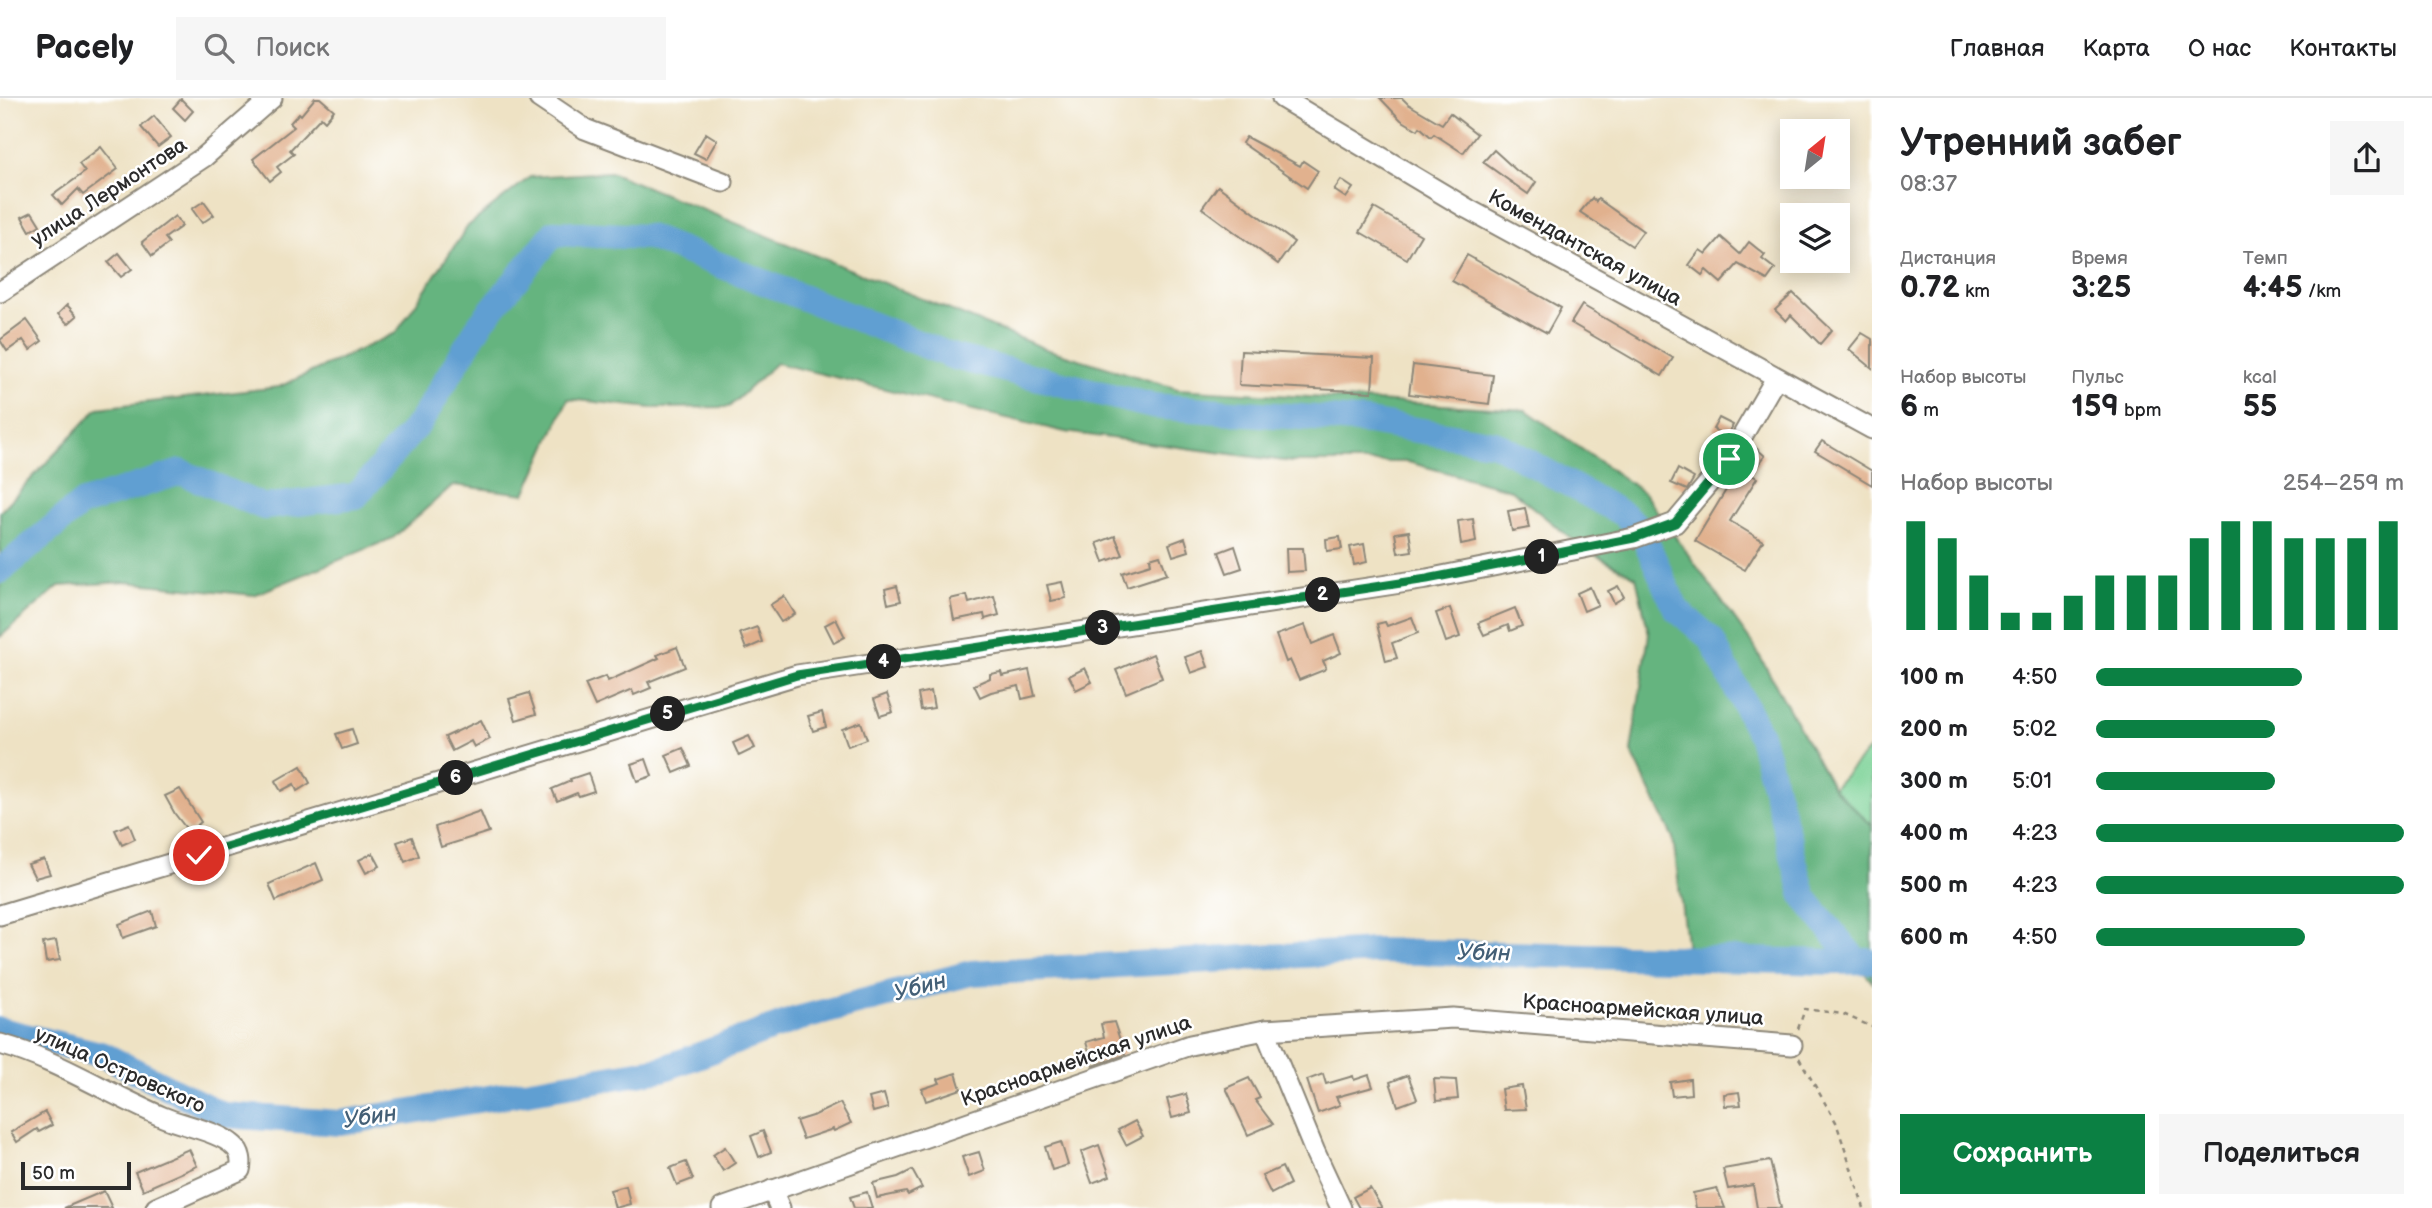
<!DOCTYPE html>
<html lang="ru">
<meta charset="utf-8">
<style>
:root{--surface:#fff;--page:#f6f6f6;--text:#202124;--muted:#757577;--line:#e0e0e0;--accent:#0b8043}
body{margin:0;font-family:"Balsamiq Sans",sans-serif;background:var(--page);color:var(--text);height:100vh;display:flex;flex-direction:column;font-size:26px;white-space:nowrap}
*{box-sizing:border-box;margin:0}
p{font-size:23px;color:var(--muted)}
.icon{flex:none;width:38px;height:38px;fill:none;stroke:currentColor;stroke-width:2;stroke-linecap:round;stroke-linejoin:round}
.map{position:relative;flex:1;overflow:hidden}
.panel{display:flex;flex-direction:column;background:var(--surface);width:560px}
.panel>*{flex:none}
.needle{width:46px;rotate:30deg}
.tools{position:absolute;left:1780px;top:21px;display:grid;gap:14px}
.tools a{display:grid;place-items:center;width:70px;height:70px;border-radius:0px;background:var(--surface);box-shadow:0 4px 18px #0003;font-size:35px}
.scale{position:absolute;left:21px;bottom:18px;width:110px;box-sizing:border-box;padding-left:7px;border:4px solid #2b2b2b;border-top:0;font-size:19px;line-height:24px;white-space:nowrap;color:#2b2b2b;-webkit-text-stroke:5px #fff;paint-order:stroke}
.pin{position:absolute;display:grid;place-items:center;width:60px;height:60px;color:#fff;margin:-30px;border:4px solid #fff;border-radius:50%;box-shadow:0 2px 7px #0007}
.km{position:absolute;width:35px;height:35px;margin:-18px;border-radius:50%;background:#222;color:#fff;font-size:19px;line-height:35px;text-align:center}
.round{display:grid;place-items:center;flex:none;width:74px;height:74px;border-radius:0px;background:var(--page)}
.overview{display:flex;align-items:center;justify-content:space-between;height:119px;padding:0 28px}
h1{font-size:38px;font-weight:700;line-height:52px}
.metrics{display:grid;grid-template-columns:repeat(3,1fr);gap:10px;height:119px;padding:7px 28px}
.metrics div{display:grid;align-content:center}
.metrics b{font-size:30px;font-weight:700}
.metrics small{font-size:19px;font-weight:400}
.metrics p{font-size:19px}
.chart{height:196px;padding:14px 28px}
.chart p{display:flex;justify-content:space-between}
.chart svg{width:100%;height:126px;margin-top:7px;stroke:var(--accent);stroke-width:6}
.cta{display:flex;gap:14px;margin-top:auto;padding:14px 28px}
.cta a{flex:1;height:80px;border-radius:0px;background:var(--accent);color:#fff;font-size:28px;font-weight:700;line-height:80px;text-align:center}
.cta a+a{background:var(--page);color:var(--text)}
ul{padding:0 28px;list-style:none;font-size:23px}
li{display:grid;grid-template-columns:112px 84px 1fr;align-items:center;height:52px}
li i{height:18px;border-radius:9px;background:var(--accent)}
header{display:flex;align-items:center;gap:42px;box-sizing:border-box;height:98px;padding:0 35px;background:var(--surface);border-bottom:2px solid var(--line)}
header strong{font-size:33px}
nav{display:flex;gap:38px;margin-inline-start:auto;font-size:24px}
.search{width:490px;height:63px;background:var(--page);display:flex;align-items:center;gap:18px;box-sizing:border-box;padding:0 24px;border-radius:0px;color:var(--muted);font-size:26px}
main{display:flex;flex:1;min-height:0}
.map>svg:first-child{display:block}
.green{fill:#7cd296;stroke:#547e60;stroke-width:2}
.forest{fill:#65b47f;stroke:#487055;stroke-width:2}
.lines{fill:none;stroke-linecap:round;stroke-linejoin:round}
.river{stroke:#619fd2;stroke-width:26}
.building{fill:#e1b18e}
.minor-casing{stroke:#8c8678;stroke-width:23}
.path{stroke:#8c8678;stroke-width:2.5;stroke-dasharray:5 5;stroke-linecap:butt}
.minor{stroke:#fff;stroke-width:19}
.route-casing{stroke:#fff;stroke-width:14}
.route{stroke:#0b8043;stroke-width:9}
.labels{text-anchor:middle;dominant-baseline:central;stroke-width:5;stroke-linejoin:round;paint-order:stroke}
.street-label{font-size:21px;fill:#2b2b2b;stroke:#fff}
.water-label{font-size:23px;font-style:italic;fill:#435f76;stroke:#fff}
</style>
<header>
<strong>Pacely</strong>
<div class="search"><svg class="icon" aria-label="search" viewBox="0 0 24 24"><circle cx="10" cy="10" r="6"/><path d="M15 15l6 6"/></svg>Поиск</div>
<nav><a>Главная</a><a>Карта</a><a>О нас</a><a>Контакты</a></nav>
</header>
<main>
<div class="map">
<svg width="1872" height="1110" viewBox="0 0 1872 1110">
<rect width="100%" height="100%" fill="#fff"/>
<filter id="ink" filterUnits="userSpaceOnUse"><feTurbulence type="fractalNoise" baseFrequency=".0143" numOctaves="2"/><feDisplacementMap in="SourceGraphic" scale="14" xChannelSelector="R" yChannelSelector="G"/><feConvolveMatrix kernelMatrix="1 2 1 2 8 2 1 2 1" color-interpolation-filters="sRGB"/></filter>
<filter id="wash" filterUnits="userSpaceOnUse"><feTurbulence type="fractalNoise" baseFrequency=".00686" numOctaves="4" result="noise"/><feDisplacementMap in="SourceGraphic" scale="28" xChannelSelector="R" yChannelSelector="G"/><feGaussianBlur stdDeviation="1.57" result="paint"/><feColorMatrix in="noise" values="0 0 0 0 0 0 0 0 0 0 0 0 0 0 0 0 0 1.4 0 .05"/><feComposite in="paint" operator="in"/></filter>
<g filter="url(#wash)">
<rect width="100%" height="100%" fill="#eee2c4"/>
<!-- green -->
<polygon class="green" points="1872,648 1872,728 1833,690"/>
<!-- forest -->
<polygon class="forest" points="610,74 1046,251 1178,291 1526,312 1644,395 1754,548 1833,690 1872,728 1872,884 1856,863 1688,860 1673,740 1631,653 1649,536 1636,479 1583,450 1511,392 1408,364 1292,364 1065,334 776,265 729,309 652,310 568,301 525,396 453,387 393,440 254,497 126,484 59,488 0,539 0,414 98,310 279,289 396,235 468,128 530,79"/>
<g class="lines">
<!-- river -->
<g class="river">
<polyline points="0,473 81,406 181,374 264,409 356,398 421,323 480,226 554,135 649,139 954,259 1152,308 1368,324 1495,345 1623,416 1640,430 1676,511 1711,541 1761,639 1804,799 1856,863"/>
<polyline points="0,932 104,957 223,1017 340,1025 662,971 797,921 971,875 1376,853 1835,864 1868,863"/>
</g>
</g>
<g id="blocks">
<!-- building -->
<g class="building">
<polygon points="315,0 320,0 334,12 325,23 321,19 290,52 294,56 277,69 281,74 270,83 253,61 294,29 290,25 299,15 301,17"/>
<polygon points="1380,0 1402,0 1408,6 1442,26 1450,15 1477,36 1463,55 1434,36 1431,39 1420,29 1418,32 1401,22"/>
<polygon points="181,1 193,13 185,22 173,10"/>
<polygon points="154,18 171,39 158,49 141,29"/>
<polygon points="706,35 717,42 706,61 694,55"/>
<polygon points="1246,39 1300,68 1303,63 1318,73 1307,90 1242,45"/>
<polygon points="101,49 118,71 83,97 78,91 62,107 53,97 85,74 79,66"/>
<polygon points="1494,52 1517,73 1536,84 1528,96 1483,64"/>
<polygon points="1341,82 1353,90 1346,100 1334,92"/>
<polygon points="1218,88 1294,144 1278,166 1202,110"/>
<polygon points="1592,100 1596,104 1598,101 1643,133 1632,148 1580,114"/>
<polygon points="204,103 214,117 202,125 192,111"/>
<polygon points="1374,110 1421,137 1407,161 1360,134"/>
<polygon points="32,114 40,127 30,133 22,119"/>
<polygon points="175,118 182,128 165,140 169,145 152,158 142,144"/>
<polygon points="1721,139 1740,156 1749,144 1765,157 1762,161 1775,171 1767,182 1738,166 1721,185 1706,172 1702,177 1689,167 1700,152 1706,156"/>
<polygon points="119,155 132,171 121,179 108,164"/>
<polygon points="1467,157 1561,210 1547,235 1452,183"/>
<polygon points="1793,195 1832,232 1820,246 1791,217 1786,223 1775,212"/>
<polygon points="67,207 77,218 68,226 58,216"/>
<polygon points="1582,207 1673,260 1662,278 1571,225"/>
<polygon points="27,222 42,243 30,252 23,242 7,253 0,242"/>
<polygon points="1862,235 1872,241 1872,270 1849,251"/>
<polygon points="1241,253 1374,260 1372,294 1239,287"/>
<polygon points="1413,267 1493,277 1489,306 1409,296"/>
<polygon points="1719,320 1733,327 1727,339 1713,331"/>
<polygon points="1822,343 1872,373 1872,387 1815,353"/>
<polygon points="1756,350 1765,358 1750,376 1757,380 1730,423 1763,443 1745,472 1695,443 1740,369"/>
<polygon points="1678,371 1694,380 1687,392 1671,385"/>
<polygon points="1525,410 1529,430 1512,433 1508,413"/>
<polygon points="1473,421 1476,444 1461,447 1458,423"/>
<polygon points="1409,433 1412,453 1398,455 1395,435"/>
<polygon points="1115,438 1123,457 1104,464 1097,445"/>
<polygon points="1340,439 1342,451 1327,453 1326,441"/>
<polygon points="1185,440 1189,453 1173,458 1169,446"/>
<polygon points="1364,446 1367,464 1354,467 1350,449"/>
<polygon points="1235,448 1242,470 1227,475 1219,454"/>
<polygon points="1286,450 1303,450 1305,473 1287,474"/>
<polygon points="1160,457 1167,476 1127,489 1122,475 1151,466 1150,460"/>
<polygon points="1062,484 1066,500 1051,503 1047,487"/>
<polygon points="897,488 901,503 888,506 885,491"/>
<polygon points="1618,488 1624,499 1614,505 1608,493"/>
<polygon points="1590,489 1598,507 1584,513 1577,495"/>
<polygon points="967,497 969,505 994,498 999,517 985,521 984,516 954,522 950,501"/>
<polygon points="784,498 795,516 781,524 770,507"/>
<polygon points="1450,510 1460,539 1446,544 1436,515"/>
<polygon points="1515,510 1522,528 1510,533 1508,527 1484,537 1478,525"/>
<polygon points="1412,519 1418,535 1392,545 1397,560 1386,563 1377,526 1385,524 1387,528"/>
<polygon points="836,521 845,539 834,545 825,527"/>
<polygon points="1305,527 1312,546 1334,537 1341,555 1323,563 1326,569 1324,572 1299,582 1290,562 1286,564 1276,537"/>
<polygon points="757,529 762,544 746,551 740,535"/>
<polygon points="677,549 685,569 648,584 651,590 634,597 632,592 595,608 585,586 606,578 608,583 659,560 657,557"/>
<polygon points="1202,553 1208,569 1191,575 1185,559"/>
<polygon points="1153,556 1162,580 1126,595 1116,572"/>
<polygon points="1085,570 1092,584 1076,592 1069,578"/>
<polygon points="1029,572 1035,598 1022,601 1019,588 991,594 980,599 974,587 990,580 990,576 1001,574 1002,578"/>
<polygon points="931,593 934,610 921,612 918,596"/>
<polygon points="529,595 536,616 516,622 509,601"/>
<polygon points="887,596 893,614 880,618 874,601"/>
<polygon points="822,614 826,629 813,633 808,618"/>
<polygon points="481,622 490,641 474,649 471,643 452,653 445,639"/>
<polygon points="861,624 867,641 848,648 842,631"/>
<polygon points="352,631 357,646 342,651 336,636"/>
<polygon points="749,638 755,650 739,658 733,645"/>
<polygon points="683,650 691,668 674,675 666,657"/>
<polygon points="646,661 652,678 637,683 631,666"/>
<polygon points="301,668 310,685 297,693 294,686 281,693 275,683"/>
<polygon points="588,675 594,693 579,698 577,695 557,703 552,691 571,683 570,681"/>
<polygon points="180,691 201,724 189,734 175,716 165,698"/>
<polygon points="480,713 489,734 441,749 435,729"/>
<polygon points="129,726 135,741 122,747 115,732"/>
<polygon points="412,739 419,758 405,764 397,744"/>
<polygon points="373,755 380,768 366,775 359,762"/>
<polygon points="44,761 50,776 35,780 28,766"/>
<polygon points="316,765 323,782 276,803 269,786"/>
<polygon points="152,813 156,828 123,840 119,826"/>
<polygon points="56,843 60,862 46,864 43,845"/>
<polygon points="1114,924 1125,957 1093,968 1086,944 1104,939 1101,926"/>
<polygon points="956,975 961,991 926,1003 922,991 940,985 938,981"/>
<polygon points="1323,976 1326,986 1353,978 1354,982 1369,977 1373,989 1336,999 1340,1007 1318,1015 1307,982"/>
<polygon points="1408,977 1417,1001 1398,1008 1390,984"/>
<polygon points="1249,980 1260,1000 1255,1002 1273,1026 1248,1037 1226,990"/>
<polygon points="1434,981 1456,982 1458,1001 1436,1003"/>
<polygon points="1690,981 1691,996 1672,998 1670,984"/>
<polygon points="1522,988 1526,1011 1504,1012 1501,991"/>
<polygon points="1739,994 1741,1007 1725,1008 1724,996"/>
<polygon points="884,996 888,1010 873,1014 869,1000"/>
<polygon points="1186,996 1191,1015 1172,1020 1167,1001"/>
<polygon points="840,1005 851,1025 834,1033 833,1031 803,1041 796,1023 815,1017"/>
<polygon points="45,1014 52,1027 39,1034 37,1031 17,1044 11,1034"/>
<polygon points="1135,1023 1143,1038 1126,1047 1118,1032"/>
<polygon points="763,1033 771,1054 759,1059 751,1038"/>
<polygon points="1061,1044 1068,1067 1052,1072 1045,1049"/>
<polygon points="1099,1047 1110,1078 1092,1085 1081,1054"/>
<polygon points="725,1049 735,1065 723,1073 713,1057"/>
<polygon points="189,1051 197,1068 143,1092 135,1074"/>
<polygon points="979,1054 985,1073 969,1079 962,1059"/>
<polygon points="1770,1063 1781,1110 1757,1110 1753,1087 1728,1091 1723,1071"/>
<polygon points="686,1064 693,1081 677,1087 670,1070"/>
<polygon points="1282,1069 1290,1086 1271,1096 1262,1078"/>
<polygon points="912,1072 922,1090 908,1097 906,1094 877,1100 873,1085 898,1079"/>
<polygon points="626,1088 630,1106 615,1110 610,1092"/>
<polygon points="1370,1090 1382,1110 1359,1110 1353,1099"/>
<polygon points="1717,1090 1725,1110 1696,1110 1693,1095"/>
<polygon points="104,1093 112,1110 64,1110"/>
<polygon points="867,1094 872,1110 854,1110 850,1099"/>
</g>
</g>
</g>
<g filter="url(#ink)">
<use href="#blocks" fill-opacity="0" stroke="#8c8678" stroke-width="2"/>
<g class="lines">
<!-- minor casing -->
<g class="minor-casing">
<g id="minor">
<polyline points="539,0 585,31 723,84"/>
<polyline points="1282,0 1468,111 1872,331"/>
<polyline points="0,194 204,59 272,0"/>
<polyline points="0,817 797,577 1427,481 1634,440 1675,425 1729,361 1776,280"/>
<polyline points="1265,932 1315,1054 1341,1110"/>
<path d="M0 946C58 962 108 996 163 1019 183 1028 219 1033 234 1048 241 1054 242 1064 240 1072L156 1110"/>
<polyline points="772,1092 780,1110"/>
<polyline points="722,1110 1190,947 1265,932 1453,920 1792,947"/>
</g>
</g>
<!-- path -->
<g class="path">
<polyline points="1798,931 1805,911 1843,916 1872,929"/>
<polyline points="1799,960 1836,1024 1864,1110"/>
</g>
<!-- minor -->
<use href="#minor" class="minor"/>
</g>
</g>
<g class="lines" filter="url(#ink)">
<!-- route casing -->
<g class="route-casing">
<polyline id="route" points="199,757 797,577 1427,481 1634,440 1675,425 1729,361"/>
</g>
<!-- route -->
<use href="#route" class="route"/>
</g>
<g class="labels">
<!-- street labels -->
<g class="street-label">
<text transform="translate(109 94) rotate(-33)">улица Лермонтова</text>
<text transform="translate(1585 150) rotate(29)">Комендантская улица</text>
<text transform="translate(1643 912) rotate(4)">Красноармейская улица</text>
<text transform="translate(1076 963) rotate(-19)">Красноармейская улица</text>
<text transform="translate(120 972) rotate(24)">улица Островского</text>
</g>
<!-- water labels -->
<g class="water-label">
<text transform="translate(1484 855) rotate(1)">Убин</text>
<text transform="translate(920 889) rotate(-15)">Убин</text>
<text transform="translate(370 1019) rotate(-8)">Убин</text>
</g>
</g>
</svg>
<div class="tools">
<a><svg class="needle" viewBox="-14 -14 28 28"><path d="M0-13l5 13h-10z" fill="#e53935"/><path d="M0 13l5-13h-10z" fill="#757577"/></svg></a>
<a><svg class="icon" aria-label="layers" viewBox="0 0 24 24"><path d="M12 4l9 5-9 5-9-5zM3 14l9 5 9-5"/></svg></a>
</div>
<div class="scale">50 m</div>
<div class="pin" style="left:1729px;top:361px;background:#1e9e55"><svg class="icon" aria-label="arrive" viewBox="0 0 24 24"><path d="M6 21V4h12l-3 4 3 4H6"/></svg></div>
<div class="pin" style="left:199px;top:757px;background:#d93025"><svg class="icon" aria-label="check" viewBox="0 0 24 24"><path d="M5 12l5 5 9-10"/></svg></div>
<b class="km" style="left:1542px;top:459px">1</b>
<b class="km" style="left:1323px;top:497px">2</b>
<b class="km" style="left:1103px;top:530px">3</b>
<b class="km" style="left:884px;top:564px">4</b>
<b class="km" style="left:668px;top:616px">5</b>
<b class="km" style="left:456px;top:680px">6</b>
</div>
<section class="panel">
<div class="overview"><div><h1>Утренний забег</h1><p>08:37</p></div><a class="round"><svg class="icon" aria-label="share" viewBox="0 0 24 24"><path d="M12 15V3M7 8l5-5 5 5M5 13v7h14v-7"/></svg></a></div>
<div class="metrics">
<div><p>Дистанция</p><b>0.72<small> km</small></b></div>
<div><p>Время</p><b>3:25</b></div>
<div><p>Темп</p><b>4:45<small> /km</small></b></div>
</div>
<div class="metrics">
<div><p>Набор высоты</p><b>6<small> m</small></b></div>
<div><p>Пульс</p><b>159<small> bpm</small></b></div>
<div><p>kcal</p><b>55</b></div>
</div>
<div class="chart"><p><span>Набор высоты</span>254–259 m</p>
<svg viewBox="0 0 160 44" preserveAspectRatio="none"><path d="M5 44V6M15 44V12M25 44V25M35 44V38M45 44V38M55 44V32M65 44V25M75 44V25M85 44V25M95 44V12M105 44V6M115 44V6M125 44V12M135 44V12M145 44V12M155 44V6"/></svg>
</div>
<ul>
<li><b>100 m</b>4:50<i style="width:67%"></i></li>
<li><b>200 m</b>5:02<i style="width:58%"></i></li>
<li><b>300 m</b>5:01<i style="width:58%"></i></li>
<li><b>400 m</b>4:23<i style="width:100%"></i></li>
<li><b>500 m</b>4:23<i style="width:100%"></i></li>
<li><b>600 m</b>4:50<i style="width:68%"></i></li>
</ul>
<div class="cta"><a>Сохранить</a><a>Поделиться</a></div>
</section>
</main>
